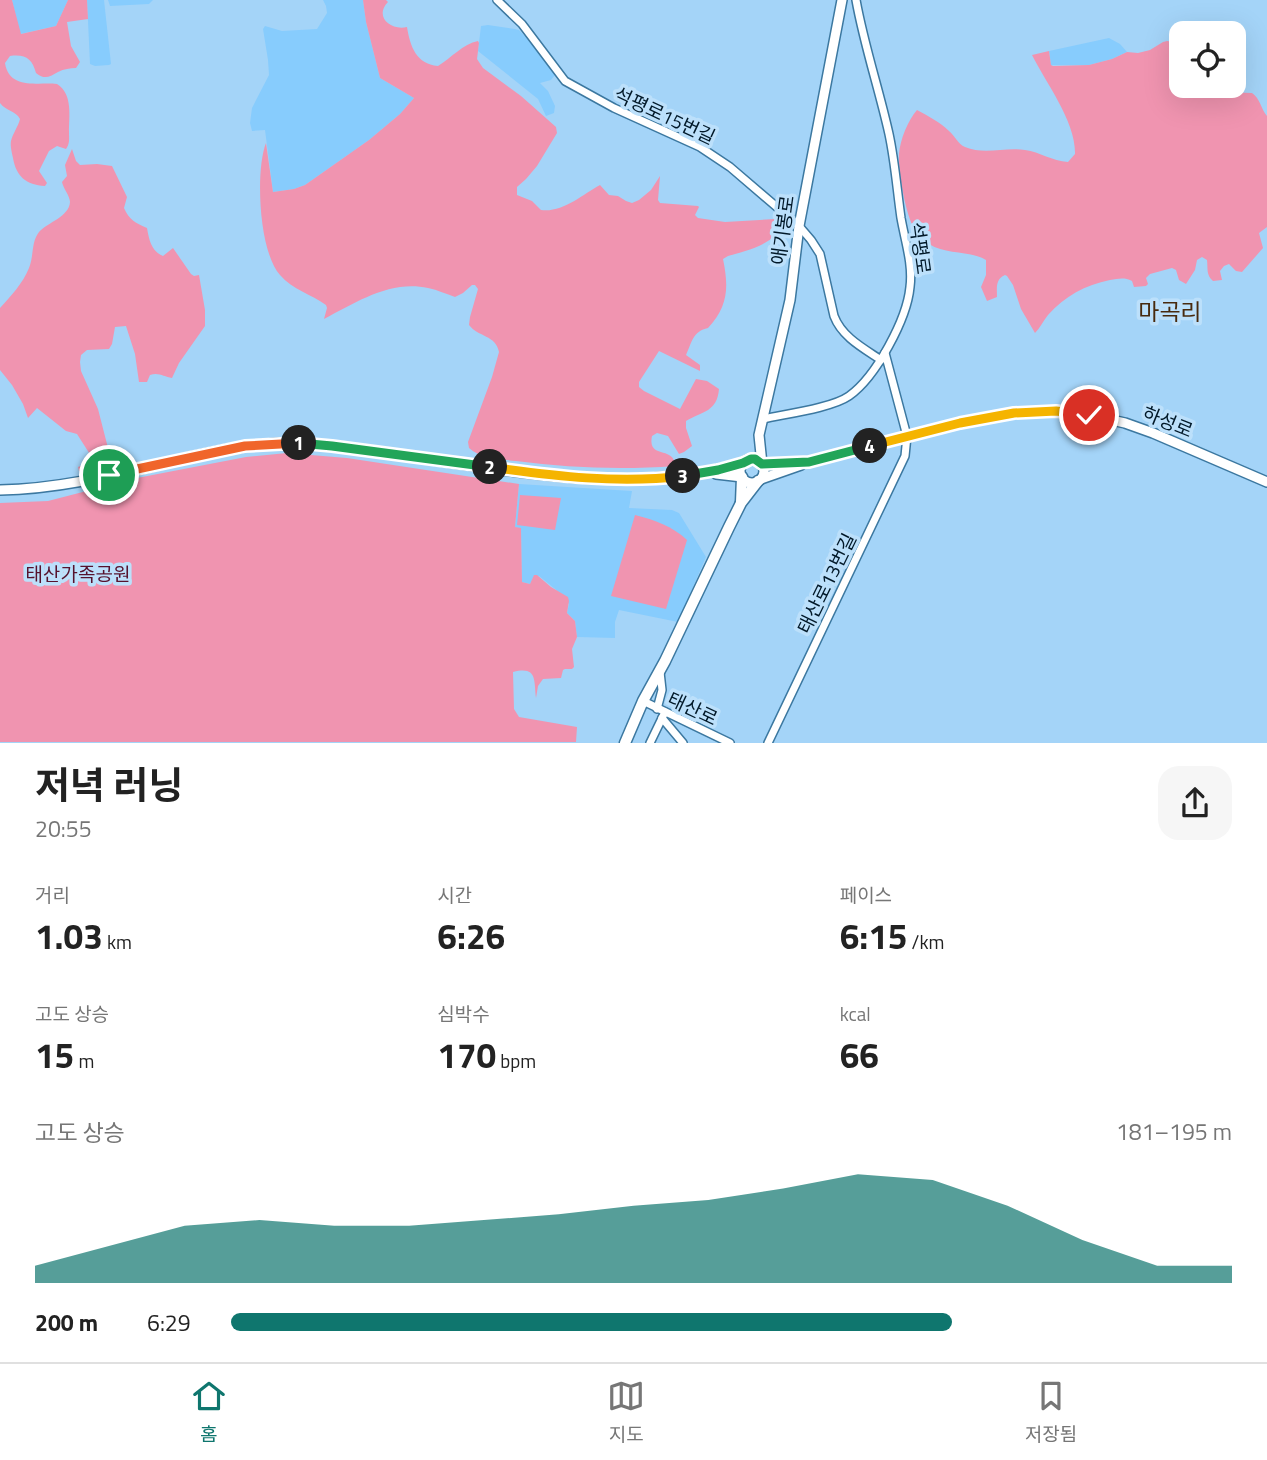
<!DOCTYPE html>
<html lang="ko">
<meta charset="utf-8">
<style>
:root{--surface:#fff;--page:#f6f6f6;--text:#222;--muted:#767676;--line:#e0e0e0;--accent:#0f766e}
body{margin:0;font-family:"Titillium Web","Noto Sans KR",sans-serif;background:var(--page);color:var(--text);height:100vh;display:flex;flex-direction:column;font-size:26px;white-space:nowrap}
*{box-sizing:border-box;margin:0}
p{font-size:23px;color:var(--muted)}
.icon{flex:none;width:38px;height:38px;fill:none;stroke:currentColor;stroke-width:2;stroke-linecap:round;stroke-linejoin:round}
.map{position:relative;height:743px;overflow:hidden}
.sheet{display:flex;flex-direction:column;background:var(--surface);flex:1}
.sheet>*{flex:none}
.tools{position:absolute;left:1169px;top:21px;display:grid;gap:14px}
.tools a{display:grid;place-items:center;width:77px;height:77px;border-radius:14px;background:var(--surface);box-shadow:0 7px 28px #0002;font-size:35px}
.pin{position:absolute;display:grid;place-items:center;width:60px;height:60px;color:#fff;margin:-30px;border:4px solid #fff;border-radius:50%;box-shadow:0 2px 7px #0007}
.km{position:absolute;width:35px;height:35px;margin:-18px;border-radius:50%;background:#222;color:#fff;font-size:19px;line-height:35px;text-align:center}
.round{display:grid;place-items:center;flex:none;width:74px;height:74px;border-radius:21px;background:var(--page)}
.headline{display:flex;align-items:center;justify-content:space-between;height:119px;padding:0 35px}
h1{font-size:38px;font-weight:700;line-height:52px}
.stats{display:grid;grid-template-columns:repeat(3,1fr);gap:10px;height:119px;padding:7px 35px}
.stats div{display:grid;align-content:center}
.stats b{font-size:35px;font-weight:700}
.stats small{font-size:19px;font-weight:400}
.stats p{font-size:19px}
.chart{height:196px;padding:14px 35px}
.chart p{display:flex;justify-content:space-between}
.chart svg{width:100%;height:126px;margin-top:7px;fill:var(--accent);opacity:.7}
ul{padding:0 35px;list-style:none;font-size:23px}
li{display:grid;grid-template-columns:112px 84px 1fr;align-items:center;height:52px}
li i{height:18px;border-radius:9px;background:var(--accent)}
.dock{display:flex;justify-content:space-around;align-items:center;height:98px;border-top:2px solid var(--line);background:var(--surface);font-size:19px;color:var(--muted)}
.dock a{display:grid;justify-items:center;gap:4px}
.dock .current{color:var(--accent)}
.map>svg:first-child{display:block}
.built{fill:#87ccfd}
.green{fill:#f094b0}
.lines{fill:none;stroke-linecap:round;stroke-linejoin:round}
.minor-casing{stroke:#3c78a0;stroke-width:10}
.tertiary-casing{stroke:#3c78a0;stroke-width:12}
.secondary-casing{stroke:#3c78a0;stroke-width:13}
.minor{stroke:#fff;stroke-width:7}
.tertiary{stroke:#fff;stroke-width:9}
.secondary{stroke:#fff;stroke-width:10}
.split-1-casing{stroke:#fff;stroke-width:14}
.split-2-casing{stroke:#fff;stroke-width:14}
.split-3-casing{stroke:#fff;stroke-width:14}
.split-4-casing{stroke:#fff;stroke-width:14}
.split-5-casing{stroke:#fff;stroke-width:14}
.split-1{stroke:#f0652b;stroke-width:9}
.split-2{stroke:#22a559;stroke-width:9}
.split-3{stroke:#f5b400;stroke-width:9}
.split-4{stroke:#22a559;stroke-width:9}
.split-5{stroke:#f5b400;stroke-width:9}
.labels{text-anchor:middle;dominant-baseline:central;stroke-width:7;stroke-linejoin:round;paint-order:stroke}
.street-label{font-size:19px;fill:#011828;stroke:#bce0fb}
.park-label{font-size:19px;fill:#56122e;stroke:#bce0fb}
.quarter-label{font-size:23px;fill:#482a0e;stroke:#bce0fb}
</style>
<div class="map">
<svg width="1267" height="743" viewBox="0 0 1267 743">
<rect width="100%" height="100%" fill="#a4d4f8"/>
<!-- built -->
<g class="built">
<polygon points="12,0 68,0 56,26 20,34"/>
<polygon points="87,0 104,0 111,64 109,65 95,66 90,64"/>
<polygon points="108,0 153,0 149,4 110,6"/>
<polygon points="323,0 363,0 366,22 380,78 414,98 400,114 369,140 305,185 294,189 273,192 265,130 252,131 250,123 252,108 269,75 268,60 263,29 265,26 282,31 317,29 327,13 326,6"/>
<polygon points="488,25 515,29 519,30 530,42 555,75 551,80 540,83 548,91 555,106 554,113 546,116 538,99 478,51 481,26"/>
<polygon points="1109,38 1120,44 1127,52 1112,59 1089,65 1051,65 1049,51"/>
<polygon points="519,484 632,491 629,508 672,510 679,513 706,557 678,622 619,610 615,622 615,638 577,637 575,621 567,613 569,604 560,593 539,576 534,576 530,584 522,582 521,529 515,527"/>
</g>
<!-- green -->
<g class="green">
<path d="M0 0H12L21 34 56 26 68 0H87L88 19 67 22 71 46 80 62 76 68C70 68 64 69 58 72 49 77 45 80 36 73 32 59 26 54 10 56L5 63C9 90 38 82 57 84 73 94 69 116 69 132 69 140 70 143 66 149L57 146 49 151 39 171 47 183 45 186C26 185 16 176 13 158 12 153 10 146 11 141 13 133 18 127 20 119 16 111 6 111 0 103Z"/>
<path d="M363 0H386L388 2C374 16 390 31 407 27 410 46 416 64 438 66 451 58 463 44 478 41L479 43 477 59 483 68 521 96 556 127 557 133 537 166 526 179 517 187V195L532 201 541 210C562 213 582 195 600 185L609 195 618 196 626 201 632 203 639 200 651 190 660 176 658 200 660 203 698 206 699 207 695 215 698 218 725 222 775 219 783 221C780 243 746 251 728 256L723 259C729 288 728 306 708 328 693 331 692 342 686 355L700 365V371L659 351 639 382V387L644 391 680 409 696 379 707 381 719 389C717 412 703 411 686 421V428L692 446 684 452 679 454 668 436 657 433 652 436C647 460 675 445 675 466 622 470 569 468 516 461 500 459 481 459 469 448L468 442 492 377 499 352C496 335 478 337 469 325L470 317 478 289 475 285H472L463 293 455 297C446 294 438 290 428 288 390 280 357 302 324 319L327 308 326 305C311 294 293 290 280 275 259 252 255 171 266 143L273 192 294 189 305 185 369 140 400 114 414 98 380 78 366 22Z"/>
<path d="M1167 41 1181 43V86H1213L1221 92 1252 93C1260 98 1261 109 1267 116V227L1259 233 1263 248 1242 272 1236 271 1229 264 1224 266 1220 271 1222 280 1213 281C1206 275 1208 269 1207 260L1202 257 1197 260 1195 270 1186 284 1179 280 1176 270 1172 268 1150 274 1146 278 1148 284 1146 286 1134 287 1132 281C1124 277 1118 279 1110 280 1085 285 1065 296 1048 315 1043 321 1040 328 1035 333L1021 309 1013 285 1007 276 1005 275C995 279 997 289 997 297L987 301 981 287 986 275V260C969 250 946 255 929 244 925 241 920 237 917 233 906 220 898 171 899 154 900 140 908 120 917 110 928 116 940 122 949 131 955 136 958 144 965 147 984 155 1005 147 1025 150 1040 152 1052 161 1068 162L1075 154C1076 122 1046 83 1032 55L1049 51 1051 65 1053 66 1089 65 1112 59 1127 52 1138 53 1150 50 1163 42Z"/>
<path d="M72 149 76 161 80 165 97 164 112 166 127 197 124 208C129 220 136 223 147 228 149 239 151 251 163 256L173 248 191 274 194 276 199 275 205 310V326L179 363 172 378C164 377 159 372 150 375L147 382H139L135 354 126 326 115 327 112 344 109 349 87 350 81 355 80 362 81 371 98 409 108 448 114 461 108 464 79 471 78 467 91 462 93 459 77 434 66 431 37 408 28 418 23 404 12 385 0 370V308C11 296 23 283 29 268 34 256 31 242 39 232 48 222 69 217 70 202 70 196 63 188 62 182L67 176 65 165Z"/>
<path d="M287 453 347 458 519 484 515 527 521 528 522 582 530 584 534 575H537L551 587 568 597 569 601 567 613 575 621 577 637 572 649 574 667 572 669H565L563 670 561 678 543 679 538 686 536 698C534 679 537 666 513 672L514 709 519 717 577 727 576 742H0V503L48 501 137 478 246 457Z"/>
<polygon points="520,495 561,498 555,530 517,525"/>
<path d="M635 515C655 520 672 526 687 540L666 609 611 596Z"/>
</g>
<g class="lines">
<!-- minor casing -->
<g class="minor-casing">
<g id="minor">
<path d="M497 0 522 24 565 81 614 108 700 147 730 167 799 226 811 240 820 254 834 316C842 337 863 348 881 360"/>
<path d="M763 419C785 414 832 408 849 396 876 377 907 319 910 287 913 264 905 241 901 218 897 190 895 162 889 134 879 89 864 45 856 0"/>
<polyline points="643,701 730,743"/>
<polyline points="657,709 662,690 660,672"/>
<polyline points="662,718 683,743"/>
<polyline points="650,743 665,712"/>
<polyline points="768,743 905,456 907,436 885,353"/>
</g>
</g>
<!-- tertiary casing -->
<g class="tertiary-casing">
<g id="tertiary">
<polyline points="842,0 799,226 790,300 759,435 762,464 809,462 960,423 1014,413 1057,411 1089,415 1125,423 1153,433 1267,482"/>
<circle cx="752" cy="471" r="12"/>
<polyline points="716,474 742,477"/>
<polyline points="761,479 801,465"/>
<path d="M0 490C63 489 126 472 187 458 222 450 256 443 292 443 323 443 355 449 387 453 502 469 629 497 743 463"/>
</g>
</g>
<!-- secondary casing -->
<g class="secondary-casing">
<g id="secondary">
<polyline points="741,502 742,477"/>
<polyline points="625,743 643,701 665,661 729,527 741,503 758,481"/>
</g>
</g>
<!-- minor -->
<use href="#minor" class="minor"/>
<!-- tertiary -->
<use href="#tertiary" class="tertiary"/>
<!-- secondary -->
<use href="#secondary" class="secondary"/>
</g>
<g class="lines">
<!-- split-1 casing -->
<g class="split-1-casing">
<polyline id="split-1" points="109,475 245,446 299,443"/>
</g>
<!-- split-2 casing -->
<g class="split-2-casing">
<polyline id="split-2" points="299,443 332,446 490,467"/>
</g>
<!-- split-3 casing -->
<g class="split-3-casing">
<path id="split-3" d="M490 467C554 476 619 484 683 476"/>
</g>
<!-- split-4 casing -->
<g class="split-4-casing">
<polyline id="split-4" points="683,476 718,470 743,463 751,459 755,459 762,464 809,462 870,446"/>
</g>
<!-- split-5 casing -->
<g class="split-5-casing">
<polyline id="split-5" points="870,446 960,423 1014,413 1056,411 1089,415"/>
</g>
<!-- split-1 -->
<use href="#split-1" class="split-1"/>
<!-- split-2 -->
<use href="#split-2" class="split-2"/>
<!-- split-3 -->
<use href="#split-3" class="split-3"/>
<!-- split-4 -->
<use href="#split-4" class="split-4"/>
<!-- split-5 -->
<use href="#split-5" class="split-5"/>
</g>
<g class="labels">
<!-- street labels -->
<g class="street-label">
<text transform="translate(665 115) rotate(25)">석평로15번길</text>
<text transform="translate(782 230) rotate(-82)">애기봉로</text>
<text transform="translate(921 248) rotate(82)">석평로</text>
<text transform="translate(1168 421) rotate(22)">하성로</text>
<text transform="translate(826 583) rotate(-64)">태산로13번길</text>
<text transform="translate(693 708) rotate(25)">태산로</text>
</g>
<!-- park labels -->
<g class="park-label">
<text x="78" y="573">태산가족공원</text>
</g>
<!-- quarter labels -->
<g class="quarter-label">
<text x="1170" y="311">마곡리</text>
</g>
</g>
</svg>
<div class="tools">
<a><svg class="icon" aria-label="locate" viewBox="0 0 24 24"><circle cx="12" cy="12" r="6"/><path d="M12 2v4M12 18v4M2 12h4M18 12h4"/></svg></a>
</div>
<div class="pin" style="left:109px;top:475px;background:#1e9e55"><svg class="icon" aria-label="arrive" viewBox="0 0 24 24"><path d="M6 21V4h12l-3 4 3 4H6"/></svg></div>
<div class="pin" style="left:1089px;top:415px;background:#d93025"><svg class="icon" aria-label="check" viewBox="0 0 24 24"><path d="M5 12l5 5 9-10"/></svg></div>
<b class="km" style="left:299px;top:443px">1</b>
<b class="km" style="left:490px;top:467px">2</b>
<b class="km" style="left:683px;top:476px">3</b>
<b class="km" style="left:870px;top:446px">4</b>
</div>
<section class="sheet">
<div class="headline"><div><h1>저녁 러닝</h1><p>20:55</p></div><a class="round"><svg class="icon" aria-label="share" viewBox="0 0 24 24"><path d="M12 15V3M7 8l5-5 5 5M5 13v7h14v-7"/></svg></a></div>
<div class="stats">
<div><p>거리</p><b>1.03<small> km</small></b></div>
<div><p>시간</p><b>6:26</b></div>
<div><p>페이스</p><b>6:15<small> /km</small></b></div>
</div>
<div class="stats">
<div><p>고도 상승</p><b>15<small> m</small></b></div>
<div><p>심박수</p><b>170<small> bpm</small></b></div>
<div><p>kcal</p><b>66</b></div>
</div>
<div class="chart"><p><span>고도 상승</span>181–195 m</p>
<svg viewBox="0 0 160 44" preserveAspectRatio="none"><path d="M0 44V38L10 31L20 24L30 22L40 24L50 24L60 22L70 20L80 17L90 15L100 11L110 6L120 8L130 17L140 29L150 38L160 38V44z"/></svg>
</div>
<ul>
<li><b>200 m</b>6:29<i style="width:72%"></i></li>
</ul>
</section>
<nav class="dock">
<a class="current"><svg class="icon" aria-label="home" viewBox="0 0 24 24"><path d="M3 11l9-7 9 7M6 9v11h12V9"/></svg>홈</a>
<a><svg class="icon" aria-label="map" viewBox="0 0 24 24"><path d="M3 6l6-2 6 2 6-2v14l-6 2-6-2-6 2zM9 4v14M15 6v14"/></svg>지도</a>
<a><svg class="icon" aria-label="saved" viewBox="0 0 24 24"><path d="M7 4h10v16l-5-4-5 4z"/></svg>저장됨</a>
</nav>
